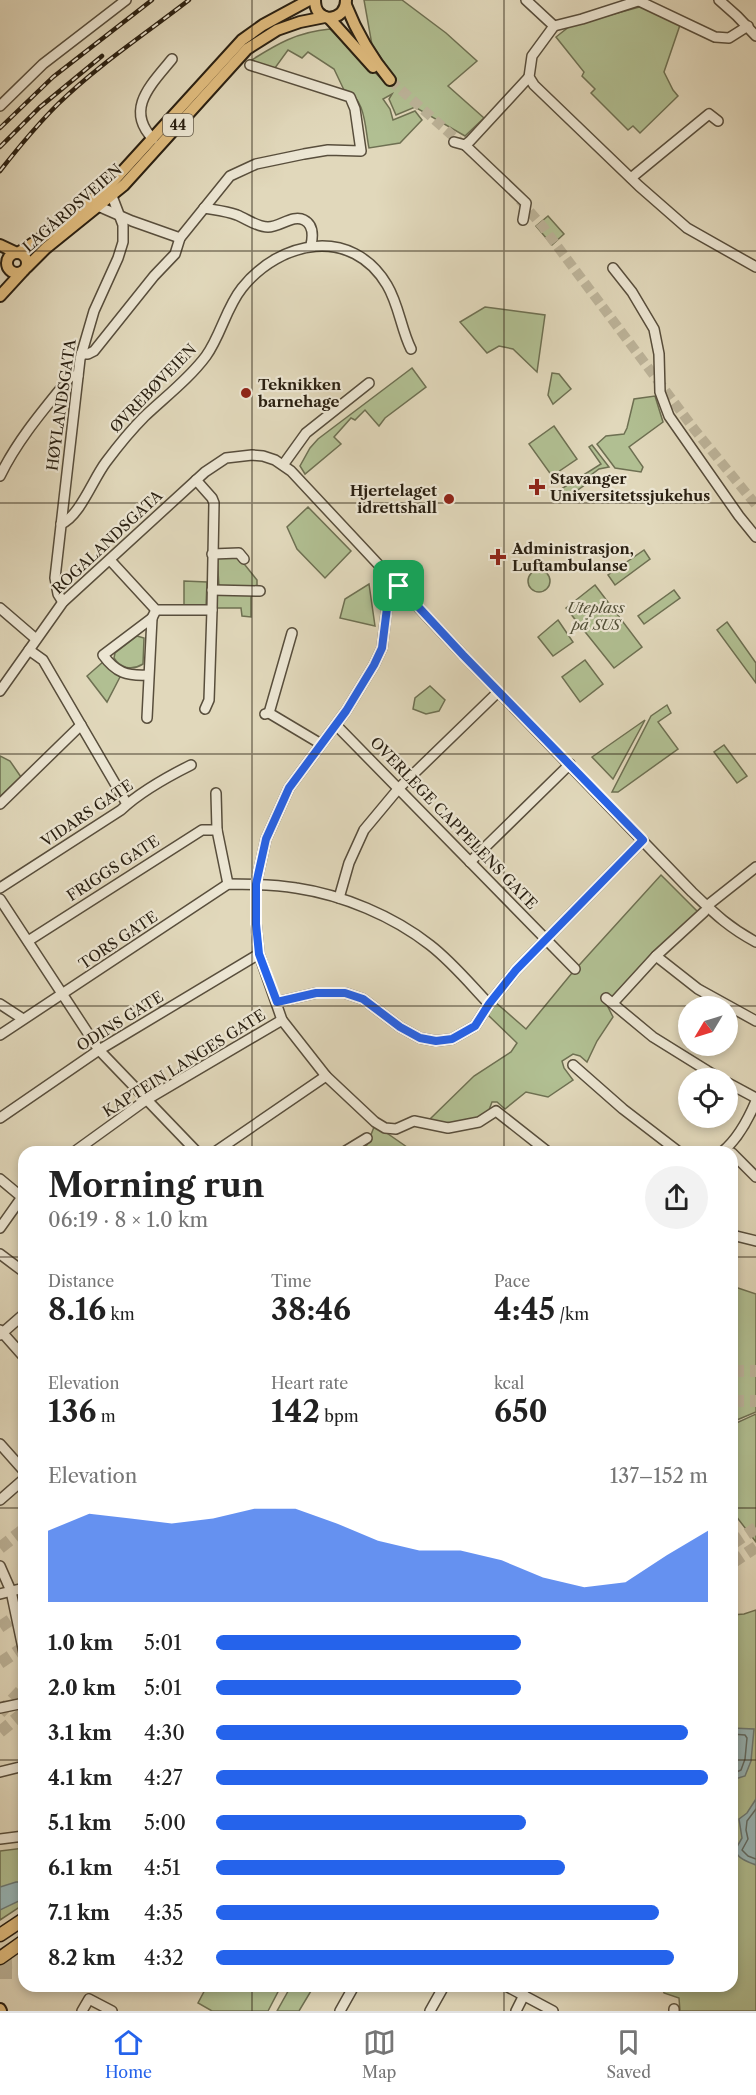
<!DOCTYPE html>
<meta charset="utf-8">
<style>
:root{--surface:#fff;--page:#f2f2f2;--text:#222;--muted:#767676;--line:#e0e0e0;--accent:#2563eb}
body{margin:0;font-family:"Libre Caslon Text",serif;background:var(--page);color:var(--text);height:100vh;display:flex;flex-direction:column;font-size:22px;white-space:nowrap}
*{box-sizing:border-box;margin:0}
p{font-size:20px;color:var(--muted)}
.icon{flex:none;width:33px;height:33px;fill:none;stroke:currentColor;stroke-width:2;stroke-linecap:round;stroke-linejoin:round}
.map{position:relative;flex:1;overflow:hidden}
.details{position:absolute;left:18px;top:1146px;width:720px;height:846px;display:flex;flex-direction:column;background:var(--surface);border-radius:18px;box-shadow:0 3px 9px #0003}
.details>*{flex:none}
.needle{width:39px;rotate:232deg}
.controls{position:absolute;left:678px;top:996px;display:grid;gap:12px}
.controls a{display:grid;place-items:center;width:60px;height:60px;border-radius:50%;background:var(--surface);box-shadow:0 3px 9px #0003;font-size:30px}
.pin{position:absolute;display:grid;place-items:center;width:51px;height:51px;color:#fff;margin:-26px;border-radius:12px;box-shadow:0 3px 9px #0006}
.round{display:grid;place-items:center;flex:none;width:63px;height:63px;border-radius:32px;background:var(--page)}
.headline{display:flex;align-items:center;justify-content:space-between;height:102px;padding:0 30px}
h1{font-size:33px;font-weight:800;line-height:45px}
.stats{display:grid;grid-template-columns:repeat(3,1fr);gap:9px;height:102px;padding:6px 30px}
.stats div{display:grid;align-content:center}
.stats b{font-size:30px;font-weight:800}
.stats small{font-size:16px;font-weight:400}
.stats p{font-size:16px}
.chart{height:168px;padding:12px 30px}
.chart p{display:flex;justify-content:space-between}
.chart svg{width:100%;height:108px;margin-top:6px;fill:var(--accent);opacity:.7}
ul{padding:0 30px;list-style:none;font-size:20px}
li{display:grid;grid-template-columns:96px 72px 1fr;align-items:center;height:45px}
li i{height:15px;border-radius:8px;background:var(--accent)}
.tabs{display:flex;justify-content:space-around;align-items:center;height:84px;border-top:2px solid var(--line);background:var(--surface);font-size:16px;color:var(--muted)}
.tabs a{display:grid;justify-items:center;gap:3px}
.tabs .current{color:var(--accent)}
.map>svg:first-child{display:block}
.green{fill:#b1bf92;stroke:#6e7052;stroke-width:1.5}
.water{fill:#98b8ba;stroke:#6c7b77;stroke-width:1.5}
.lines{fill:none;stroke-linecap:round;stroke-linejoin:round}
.shore{stroke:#616c66;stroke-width:1.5}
.major-tunnel{stroke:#bcb399;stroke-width:10;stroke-dasharray:10 5;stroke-linecap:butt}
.highway-tunnel{stroke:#bcb399;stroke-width:12;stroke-dasharray:12 6;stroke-linecap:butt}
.minor-casing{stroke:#584e3c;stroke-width:12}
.major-casing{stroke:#2a2012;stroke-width:14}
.highway-casing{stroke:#2a2012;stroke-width:15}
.minor{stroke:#ece6d3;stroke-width:9}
.major{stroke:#e0bc7e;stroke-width:10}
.highway{stroke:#e0bc7e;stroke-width:12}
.rail-casing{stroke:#2a2012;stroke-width:4.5}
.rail{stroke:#ece6d3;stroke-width:2;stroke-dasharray:7;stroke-linecap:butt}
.route-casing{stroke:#fff;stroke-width:12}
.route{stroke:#2563eb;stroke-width:8}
.grid{fill:none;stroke:#2a2012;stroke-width:1.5;stroke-opacity:0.55}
.poi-dot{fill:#8f2418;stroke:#ece6d3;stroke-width:2}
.labels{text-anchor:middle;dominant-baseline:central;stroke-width:4.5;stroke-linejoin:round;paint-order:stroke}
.shield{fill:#ece6d3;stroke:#645b4c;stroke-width:1.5}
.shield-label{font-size:14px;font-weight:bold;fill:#2a2012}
.street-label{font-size:15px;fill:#2a2012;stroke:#ece6d3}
.poi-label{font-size:15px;font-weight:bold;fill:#2a2012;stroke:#ece6d3;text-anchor:start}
.park-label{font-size:15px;font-style:italic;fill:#525038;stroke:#ece6d3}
</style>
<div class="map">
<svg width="756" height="2011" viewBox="0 0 756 2011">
<rect width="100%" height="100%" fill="#e1d8bb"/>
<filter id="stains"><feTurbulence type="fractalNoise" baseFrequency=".00333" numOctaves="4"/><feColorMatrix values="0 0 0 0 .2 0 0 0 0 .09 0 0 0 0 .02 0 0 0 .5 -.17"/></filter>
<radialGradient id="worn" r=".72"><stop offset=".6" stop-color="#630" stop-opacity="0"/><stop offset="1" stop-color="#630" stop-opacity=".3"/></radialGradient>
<!-- green -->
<g class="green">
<path d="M364 0H402L446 33 477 61 448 86 484 118 465 136 415 107 396 115 389 99 392 94 383 99 390 109 393 120 415 111 422 120 400 143 369 148C365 129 366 97 344 90L334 69 308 52 302 58 288 50 275 68 250 61C277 44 297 32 330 29L389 86 395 78 372 45Z"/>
<polygon points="643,6 680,25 664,72 673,90 678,96 640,133 633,126 628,130 591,93 595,89 582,76 584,72 556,37 570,26"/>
<polygon points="548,216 564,234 552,245 536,226"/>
<polygon points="485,307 545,315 537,372 513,349 499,346 487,353 460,322"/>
<polygon points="412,368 426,387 385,418 379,426 365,410 355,420 351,418 334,437 341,444 305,474 300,466 310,448 318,439"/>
<polygon points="552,373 559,374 571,389 553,404 548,395"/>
<polygon points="655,396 663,422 629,447 643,467 641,472 615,468 597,444 606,436 624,434 627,428 634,399"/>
<polygon points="554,426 577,459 552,476 529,444"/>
<polygon points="592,445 609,467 599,469 587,478 586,484 564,500 558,491 601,464 589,447"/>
<polygon points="308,507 351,551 325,578 297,549 287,527"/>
<polygon points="644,550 650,559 615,585 608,575"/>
<polygon points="217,555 237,555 257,580 257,587 219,587"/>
<circle cx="539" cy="581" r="11"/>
<polygon points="184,581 207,582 206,606 184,606"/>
<polygon points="369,584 375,626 340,618 345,599"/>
<polygon points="595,585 642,647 614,668 566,608"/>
<polygon points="674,590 680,598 644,624 638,616"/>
<polygon points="217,593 251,594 251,617 242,616 241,608 216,608"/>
<polygon points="558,620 573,642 553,656 538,637"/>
<polygon points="727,622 756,663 756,683 717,630"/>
<path d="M137 636 144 638 143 664C132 671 120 668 114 658L115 653Z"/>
<polygon points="585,660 603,684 580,702 562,677"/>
<polygon points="103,662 120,677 107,702 87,676"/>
<polygon points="430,686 445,700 439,711 426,714 413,709 415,698"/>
<polygon points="667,705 671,713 658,722 678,749 618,792 612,792 651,716"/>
<polygon points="645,720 613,779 592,757"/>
<polygon points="724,745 747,776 737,783 714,752"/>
<polygon points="0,756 10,761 21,777 0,797"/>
<polygon points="661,875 698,912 654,952 607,1005 613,1017 597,1041 587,1062 580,1056 573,1054 562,1061 564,1068 573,1080 548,1097 526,1092 505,1109 497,1102 492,1102 489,1110 474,1120 444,1126 429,1120 474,1076 511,1052 517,1043 488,1015 495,1002 526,1029 572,973"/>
<polygon points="374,1127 378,1127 414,1152 350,1152 367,1145"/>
<polygon points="732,1286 756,1294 756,1412 732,1422"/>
<polygon points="756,1414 756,1542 732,1511 732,1425"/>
<polygon points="756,1610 756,2011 680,2011 679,1998 664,1993 662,1986 732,1986 732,1615 744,1614"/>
<polygon points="24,1848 24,1904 0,1920 0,1851"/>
<polygon points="207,1986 281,1986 268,2011 212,2011 198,2003"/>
<polygon points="291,1986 314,1986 299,2011 277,2011"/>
</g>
<!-- water -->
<g class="water">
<polygon points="732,1728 754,1729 751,1761 745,1776 732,1780"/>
<path d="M756 1799V1865C748 1862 738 1859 735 1850L742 1838 739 1819 747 1813Z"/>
<polygon points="16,1882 24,1882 24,1895 19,1901 0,1910 0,1887"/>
</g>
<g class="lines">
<!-- shore -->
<g class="shore">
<polyline points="732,1734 745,1735 747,1738 745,1759 741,1770 732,1774"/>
<polyline points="756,1809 747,1821 746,1830 748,1839 742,1850 748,1856 756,1859"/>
</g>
<!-- major-tunnel -->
<g class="major-tunnel">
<polyline points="390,80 464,146"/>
<polyline points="520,200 543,227 694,429 756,505"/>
</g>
<!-- highway-tunnel -->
<g class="highway-tunnel">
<polyline points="732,1371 756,1371"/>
<polyline points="732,1401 756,1401"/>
<polyline points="732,1544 756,1528"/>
<polyline points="0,1548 24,1529"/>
<polyline points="732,1563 756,1547"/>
<polyline points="0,1627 24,1611"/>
<polyline points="0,1663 24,1647"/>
<polyline points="0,1713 24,1687"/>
<polyline points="0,1732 24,1712"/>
<polyline points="0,1963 24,1962"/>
<polyline points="0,1973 24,1973"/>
</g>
<!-- minor casing -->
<g class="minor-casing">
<g id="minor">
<polyline points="526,0 554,26"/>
<polyline points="637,0 715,37 729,38 748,26"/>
<polyline points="719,0 737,16 756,36"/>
<polyline points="554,26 532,56 529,77 534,85 639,186 687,228 756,267"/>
<polyline points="554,26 582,19 638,1"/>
<polyline points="0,106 43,64 126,0"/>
<path d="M153 139C124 109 152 84 172 59"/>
<polyline points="454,142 465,145 470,141 529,77"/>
<polyline points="465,145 526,203 523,220"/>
<polyline points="631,178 709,114 718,121"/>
<polyline points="100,207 132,221 180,238"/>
<path d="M204 208C215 210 226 211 237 215 247 219 257 227 268 227 280 227 293 214 304 220 314 225 313 236 311 245"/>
<polyline points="613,268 632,292 654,329 659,354 660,392 669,416 739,516 756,537"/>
<polyline points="81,354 88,354 94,351 154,276 175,254 180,238 230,176 256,164 304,154 328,150 361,151 355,109 350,97 250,65"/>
<polyline points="283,465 306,433 369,383"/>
<path d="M0 476C18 439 45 408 71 376H78"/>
<polyline points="196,480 212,498 214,503 212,610 209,700 205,709"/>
<path d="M61 524C80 516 93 479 106 462 118 446 130 431 144 417 165 397 189 379 206 356 221 335 226 308 242 288 280 240 352 226 387 285 399 305 401 329 411 349"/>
<polyline points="212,554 239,553 244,559"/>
<polyline points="110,560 156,610 212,610"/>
<polyline points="399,586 388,599 382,648 374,665 346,711 289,788 266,839 256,884 256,924 259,954 282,1020 326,1076 375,1122 385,1128 396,1129 414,1121 448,1128 479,1122 496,1111 548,1152"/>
<polyline points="212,590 260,591"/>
<polyline points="63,602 58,594 55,578 80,359 94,311 118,258 123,242 123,225 112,196"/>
<polyline points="0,608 36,639"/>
<polyline points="29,650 43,660 127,804"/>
<path d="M148 675C127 676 116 673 103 655L152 618 156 610"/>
<path d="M0 691 63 602 205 472 226 458 252 455 263 456 275 460 291 471 463 655 692 892C714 913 728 927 756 942"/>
<polyline points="269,713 292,633"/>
<polyline points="265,714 269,713 321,744"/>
<polyline points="147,718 152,618"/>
<polyline points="336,725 575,969"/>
<polyline points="216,793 217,830"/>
<polyline points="0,804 81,725"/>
<polyline points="470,862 570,764"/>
<path d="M0 888 121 810C140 792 167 777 191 765"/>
<polyline points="339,898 349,863 364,830 399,788 498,692"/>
<polyline points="0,899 99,1050 197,1152"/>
<polyline points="708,905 756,867"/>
<polyline points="28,941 202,830 217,830 228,884"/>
<polyline points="656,956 698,989 756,1021"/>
<polyline points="606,998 653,1037 719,1078"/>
<polyline points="277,1002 316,993 345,993 363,999 400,1027 420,1038 436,1041 452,1039 475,1026 489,1004 516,970 643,840"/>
<polyline points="613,1003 656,956 704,912"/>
<polyline points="0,1004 23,1019"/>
<path d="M0 1035 228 884C250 884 274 884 296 888 343 895 393 916 430 945 452 962 470 984 489 1004"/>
<polyline points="573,1065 623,1109 679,1152"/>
<polyline points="728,1083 756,1098"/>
<polyline points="0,1118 99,1050 259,954"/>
<polyline points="74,1152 146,1100 282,1020"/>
<polyline points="215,1152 326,1076"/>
<polyline points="344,1152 367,1138"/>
<path d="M722 1152C738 1139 748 1120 756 1101"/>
<polyline points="732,1153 756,1177"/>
<polyline points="0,1179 24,1199"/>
<polyline points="0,1228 22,1197 24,1188"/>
<polyline points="732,1235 756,1241"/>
<polyline points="0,1254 24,1272"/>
<polyline points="0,1330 24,1357"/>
<polyline points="0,1335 24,1314"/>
<polyline points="0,1444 24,1471"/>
<polyline points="0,1500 24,1479"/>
<polyline points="0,1566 11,1591 24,1653"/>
<polyline points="0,1594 24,1588"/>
<polyline points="0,1708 24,1703"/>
<polyline points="0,1772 24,1766"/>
<polyline points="0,1839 24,1836"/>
<polyline points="506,1986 553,2011"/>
<polyline points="674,2009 674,2011"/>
<polyline points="82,2011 89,1999 112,2011"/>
<polyline points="340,2011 354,1986"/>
<polyline points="430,2011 444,1986"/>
<polyline points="516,2011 524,1995"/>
</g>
</g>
<!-- major casing -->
<g class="major-casing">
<g id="major">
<path d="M315 0C315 10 319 16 329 18 339 17 346 11 346 0"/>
<path d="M346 5C357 33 371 57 390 80"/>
<polyline points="329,18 373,67"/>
<polyline points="0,245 17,253"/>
<polyline points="18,253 58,227 110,185 242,40 263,25 309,0"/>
<circle cx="17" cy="263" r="10"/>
<polyline points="27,267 46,248 124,185 247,49 277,30 300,22 325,17"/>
<polyline points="0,296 22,272"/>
<polyline points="0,2009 1,2011"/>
</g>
</g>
<!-- highway casing -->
<g class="highway-casing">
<g id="highway">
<polyline points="0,1935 24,1919"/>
<polyline points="0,1958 24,1941"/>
</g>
</g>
<!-- minor -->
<use href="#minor" class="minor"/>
<!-- major -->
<use href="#major" class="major"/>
<!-- highway -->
<use href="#highway" class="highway"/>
<!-- rail casing -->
<g class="rail-casing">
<g id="rail">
<polyline points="0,128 53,77 152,0"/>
<polyline points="0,147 40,107 102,56"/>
<path d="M0 171C18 148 37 125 58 104 98 65 145 34 189 0"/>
</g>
</g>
<!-- rail -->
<use href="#rail" class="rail"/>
</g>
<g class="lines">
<!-- route casing -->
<g class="route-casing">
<polygon id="route" points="399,586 463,655 643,840 516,970 489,1004 475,1026 452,1039 436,1041 420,1038 400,1027 363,999 345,993 316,993 277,1002 259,954 256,924 256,884 266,839 289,788 346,711 374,665 382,648 388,600"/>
</g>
<!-- route -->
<use href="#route" class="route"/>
</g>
<!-- grid -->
<path class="grid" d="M252 0V1152M504 0V1152M0 251H756M0 503H756M0 754H756M0 1006H756M0 1257H24M732 1257H756M0 1508H24M732 1508H756M0 1760H24M732 1760H756M252 1986V2011M504 1986V2011"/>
<!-- markers -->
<g class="poi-dot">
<circle cx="246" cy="393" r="6"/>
<path d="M534 478h6v6h6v6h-6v6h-6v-6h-6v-6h6z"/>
<circle cx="449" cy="499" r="6"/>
<path d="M495 548h6v6h6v6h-6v6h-6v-6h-6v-6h6z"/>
</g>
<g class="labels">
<!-- shield labels -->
<rect class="shield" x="163" y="114" width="30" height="22" rx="4.5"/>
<g class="shield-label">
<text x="178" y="125">44</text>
</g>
<!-- street labels -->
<g class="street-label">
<text transform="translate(72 208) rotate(-41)">LAGÅRDSVEIEN</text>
<text transform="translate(153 388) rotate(-46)">ØVREBØVEIEN</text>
<text transform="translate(61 405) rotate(-82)">HØYLANDSGATA</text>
<text transform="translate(107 542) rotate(-43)">ROGALANDSGATA</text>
<text transform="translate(87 813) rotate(-34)">VIDARS GATE</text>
<text transform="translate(454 823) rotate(46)">OVERLEGE CAPPELENS GATE</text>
<text transform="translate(113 868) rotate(-33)">FRIGGS GATE</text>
<text transform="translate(118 940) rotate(-34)">TORS GATE</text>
<text transform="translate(120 1021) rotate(-32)">ODINS GATE</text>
<text transform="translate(184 1063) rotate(-32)">KAPTEIN LANGES GATE</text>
</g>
<!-- poi labels -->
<g class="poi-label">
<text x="258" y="384">Teknikken<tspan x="258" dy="17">barnehage</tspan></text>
<text x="550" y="478">Stavanger<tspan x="550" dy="17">Universitetssjukehus</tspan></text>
<text x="437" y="490" text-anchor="end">Hjertelaget<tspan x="437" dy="17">idrettshall</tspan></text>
<text x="512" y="548">Administrasjon,<tspan x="512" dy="17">Luftambulanse</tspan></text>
</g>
<!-- park labels -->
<g class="park-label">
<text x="596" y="607">Uteplass<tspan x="596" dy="17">på SUS</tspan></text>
</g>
</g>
<rect width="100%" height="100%" filter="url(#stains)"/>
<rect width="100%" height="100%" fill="url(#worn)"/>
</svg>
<div class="controls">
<a><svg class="needle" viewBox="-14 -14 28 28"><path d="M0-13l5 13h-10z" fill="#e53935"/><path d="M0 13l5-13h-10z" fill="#767676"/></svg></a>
<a><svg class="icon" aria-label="locate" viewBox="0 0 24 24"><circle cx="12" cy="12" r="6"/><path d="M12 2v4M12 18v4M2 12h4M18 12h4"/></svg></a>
</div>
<div class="pin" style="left:399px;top:586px;background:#1e9e55"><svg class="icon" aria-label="arrive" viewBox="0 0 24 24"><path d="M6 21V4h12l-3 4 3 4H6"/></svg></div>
<section class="details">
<div class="headline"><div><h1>Morning run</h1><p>06:19 · 8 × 1.0 km</p></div><a class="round"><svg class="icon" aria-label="share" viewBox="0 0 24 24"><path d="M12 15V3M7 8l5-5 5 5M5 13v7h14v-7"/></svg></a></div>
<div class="stats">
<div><p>Distance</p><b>8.16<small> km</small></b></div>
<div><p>Time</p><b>38:46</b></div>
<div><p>Pace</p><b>4:45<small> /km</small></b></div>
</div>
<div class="stats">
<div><p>Elevation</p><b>136<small> m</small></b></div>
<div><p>Heart rate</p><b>142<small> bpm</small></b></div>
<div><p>kcal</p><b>650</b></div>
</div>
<div class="chart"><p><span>Elevation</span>137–152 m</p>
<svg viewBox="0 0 160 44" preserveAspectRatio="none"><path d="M0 44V15L10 8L20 10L30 12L40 10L50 6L60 6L70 12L80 19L90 23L100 23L110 27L120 34L130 38L140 36L150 25L160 15V44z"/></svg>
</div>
<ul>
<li><b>1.0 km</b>5:01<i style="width:62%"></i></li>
<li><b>2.0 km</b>5:01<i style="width:62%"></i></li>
<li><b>3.1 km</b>4:30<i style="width:96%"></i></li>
<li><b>4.1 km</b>4:27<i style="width:100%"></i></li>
<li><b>5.1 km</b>5:00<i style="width:63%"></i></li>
<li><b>6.1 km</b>4:51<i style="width:71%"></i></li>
<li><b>7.1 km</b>4:35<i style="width:90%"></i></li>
<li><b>8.2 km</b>4:32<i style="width:93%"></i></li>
</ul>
</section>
</div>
<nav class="tabs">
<a class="current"><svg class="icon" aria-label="home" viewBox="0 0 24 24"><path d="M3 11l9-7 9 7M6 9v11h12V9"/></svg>Home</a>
<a><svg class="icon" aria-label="map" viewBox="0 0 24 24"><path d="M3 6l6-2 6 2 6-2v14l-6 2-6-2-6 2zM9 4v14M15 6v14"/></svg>Map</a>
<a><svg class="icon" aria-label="saved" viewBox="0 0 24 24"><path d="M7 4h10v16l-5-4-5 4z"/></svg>Saved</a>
</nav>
